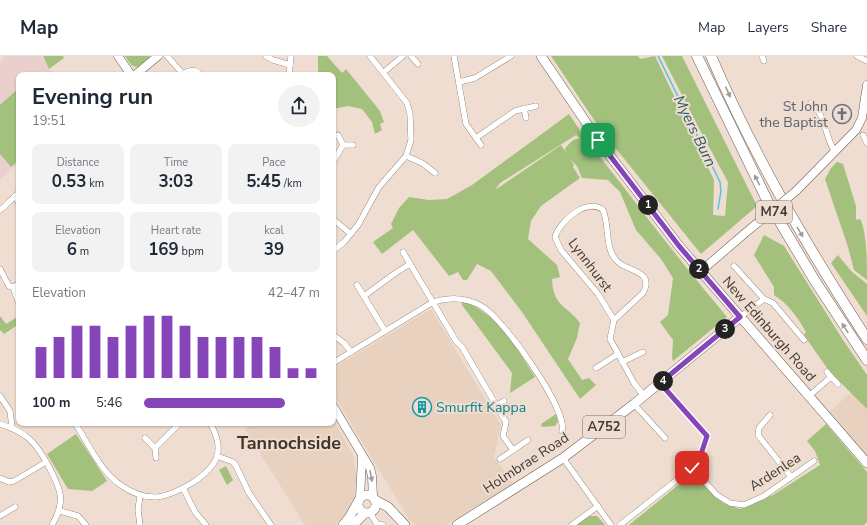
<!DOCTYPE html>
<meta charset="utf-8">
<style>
:root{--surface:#fff;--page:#f2f2f3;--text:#1f2937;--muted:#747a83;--line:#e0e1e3;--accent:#8645b9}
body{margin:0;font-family:"Nunito Sans",sans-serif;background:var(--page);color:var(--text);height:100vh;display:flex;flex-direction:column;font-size:15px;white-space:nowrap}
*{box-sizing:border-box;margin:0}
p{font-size:13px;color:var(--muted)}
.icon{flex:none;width:22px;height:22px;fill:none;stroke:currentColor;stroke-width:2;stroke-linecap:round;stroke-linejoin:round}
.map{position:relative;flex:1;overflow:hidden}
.side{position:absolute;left:16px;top:16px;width:320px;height:354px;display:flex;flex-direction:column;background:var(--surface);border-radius:8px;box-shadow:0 1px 3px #0004}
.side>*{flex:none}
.pin{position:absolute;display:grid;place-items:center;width:34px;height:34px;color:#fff;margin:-17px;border-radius:8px;box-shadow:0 2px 6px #0006}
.km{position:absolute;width:20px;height:20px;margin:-10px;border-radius:50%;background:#222;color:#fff;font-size:11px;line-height:20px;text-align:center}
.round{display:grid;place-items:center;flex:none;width:42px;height:42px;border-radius:21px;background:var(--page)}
.headline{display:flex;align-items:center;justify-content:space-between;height:68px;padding:0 16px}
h1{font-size:22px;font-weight:700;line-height:30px}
.figures{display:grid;grid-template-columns:repeat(3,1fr);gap:6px;height:68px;padding:4px 16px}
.figures div{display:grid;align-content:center;border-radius:8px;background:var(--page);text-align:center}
.figures b{font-size:17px;font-weight:700}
.figures small{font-size:11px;font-weight:400}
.figures p{font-size:11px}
.chart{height:112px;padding:8px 16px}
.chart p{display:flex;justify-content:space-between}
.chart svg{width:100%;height:72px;margin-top:4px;stroke:var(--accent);stroke-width:6}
ul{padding:0 16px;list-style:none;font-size:13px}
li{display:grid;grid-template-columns:64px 48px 1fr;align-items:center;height:30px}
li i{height:10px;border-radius:5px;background:var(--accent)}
header{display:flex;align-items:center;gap:24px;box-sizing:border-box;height:56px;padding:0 20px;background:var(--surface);border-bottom:1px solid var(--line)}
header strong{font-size:19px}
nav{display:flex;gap:22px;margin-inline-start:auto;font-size:14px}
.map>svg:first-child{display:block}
.built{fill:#e8d1be}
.education{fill:#ead0cc}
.green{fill:#a3c17d;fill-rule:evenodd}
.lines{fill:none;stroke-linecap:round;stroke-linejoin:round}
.stream{stroke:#4cc8e1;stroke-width:1.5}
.street-casing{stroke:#6d5f53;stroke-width:6}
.secondary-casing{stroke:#6d5f53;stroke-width:9}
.primary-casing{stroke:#6d5f53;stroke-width:10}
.highway-casing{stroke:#6d5f53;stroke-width:11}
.street{stroke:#fff;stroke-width:5.5}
.secondary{stroke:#fff;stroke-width:8}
.primary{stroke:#fff;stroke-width:9}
.highway{stroke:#fff;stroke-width:10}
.secondary-bridge-casing{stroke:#6d5f53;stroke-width:9;stroke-linecap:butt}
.secondary-bridge{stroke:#fff;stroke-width:8}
.oneway{fill:#a09d9a}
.route-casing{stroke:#fff;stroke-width:8}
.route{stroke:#8645b9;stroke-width:5}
.labels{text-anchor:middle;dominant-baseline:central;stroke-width:4;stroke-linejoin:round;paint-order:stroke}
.shield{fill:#eeddd0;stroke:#766c64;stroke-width:1}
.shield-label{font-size:13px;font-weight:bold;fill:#423b36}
.worship-label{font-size:14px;fill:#5b616d;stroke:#eeddd0;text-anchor:end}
.street-label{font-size:14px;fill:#423b36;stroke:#eeddd0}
.culture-label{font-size:14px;fill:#0d838f;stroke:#eeddd0;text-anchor:start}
.water-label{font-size:15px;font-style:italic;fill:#295c67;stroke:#eeddd0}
.district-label{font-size:18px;font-weight:bold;fill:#413429;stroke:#eeddd0}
</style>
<header>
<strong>Map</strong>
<nav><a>Map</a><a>Layers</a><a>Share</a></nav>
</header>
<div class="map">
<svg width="867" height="469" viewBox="0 0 867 469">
<rect width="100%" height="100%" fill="#eeddd0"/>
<!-- built -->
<g class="built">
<polygon points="431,253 501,369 494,401 513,427 446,469 415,469 409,463 333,338 333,312"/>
<polygon points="855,333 867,350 867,398 830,355"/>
<polygon points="333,363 353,399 357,424 354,442 346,458 336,469 305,469 245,373 254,367 333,367"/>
</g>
<!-- education -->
<polygon class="education" points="5,0 41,0 54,19 19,19 19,107 0,123 0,8"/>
<!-- green -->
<g class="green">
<polygon points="43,0 63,0 64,2 49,13"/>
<polygon points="125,0 149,0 150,1 140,10 136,11 131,9"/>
<polygon points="318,0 327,0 342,17 346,13 380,55 384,66 380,68 382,74 375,78 372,66 362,53 348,50 333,53 333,19 318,19"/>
<polygon points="551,0 638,0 640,3 655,0 714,124 713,159 725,160 728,126 702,78 662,0 682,0 757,150 701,198 601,74"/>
<polygon points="19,32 19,104 11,111 0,98 0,49"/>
<path d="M569 58C585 83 604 106 622 129 656 174 691 218 727 261L673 305 672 302 673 284 660 266 668 259 673 222 661 203 636 174 620 136 608 124 582 122 577 110 570 103 574 109 573 111 580 122 541 150 531 165 528 183 557 209 560 221 552 223C553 251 567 249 580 267L577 282 568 303 582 324 589 322 596 329 580 343 522 256 491 215 477 208 467 224H463L458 216 449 220 413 174 382 198 373 186 393 172 391 168 399 152 409 141 429 144 447 143 472 129ZM576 79 580 82 573 84 565 92 566 96 561 89 495 134 500 127Z"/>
<path d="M837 106 843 108 856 150V164L860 163C867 175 867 208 867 224L854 214 848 191 825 123 831 112Z"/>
<path d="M764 179 784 190 843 284 867 319V353L829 315 804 279 806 276C797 260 788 248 774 239V231L754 199Z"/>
<polygon points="838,199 851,215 867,228 867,260 831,207"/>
<path d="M462 245C498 257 515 290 535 321L510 337 512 317 462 249Z"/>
<polygon points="0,260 6,268 19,260 19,268 4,278 0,274"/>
<polygon points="556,358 558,366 555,370 542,371 541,368"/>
<polygon points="826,368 867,416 867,466 864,469 629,469 693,417 723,447 740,453 773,439 820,409 815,395 807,385"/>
<polygon points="76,378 107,425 92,435 68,433 47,398"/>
<polygon points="226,410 233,424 227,429 219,414"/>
<polygon points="589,460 597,460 605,469 576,469"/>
</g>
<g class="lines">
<!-- stream -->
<polyline class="stream" points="658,0 720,126 721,135 718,153"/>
<!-- street casing -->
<g class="street-casing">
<g id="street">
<path d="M167 0 183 18C189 14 195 12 201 19"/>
<polyline points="266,0 273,4 290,9"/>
<polyline points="411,0 418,8"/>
<polyline points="454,0 466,68 481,89"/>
<polyline points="762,0 764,5"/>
<polyline points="857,0 867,5"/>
<polyline points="384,16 403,0"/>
<polyline points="289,19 291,0"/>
<polyline points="459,26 475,22 511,0"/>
<path d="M811 47C827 60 824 80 835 96"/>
<polyline points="524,52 526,62"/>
<polyline points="338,79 343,89 353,89"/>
<polyline points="863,79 867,87"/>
<polyline points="476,82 515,55 536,50"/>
<polyline points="406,100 422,107 435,117"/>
<polyline points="333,106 343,89"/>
<polyline points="15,140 19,147"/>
<path d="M0 154C7 149 12 142 19 137"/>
<polyline points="333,163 351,178"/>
<polyline points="333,195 344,186 358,169 379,131 406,100 411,84 410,58 407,47 370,0"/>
<polyline points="403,196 456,285 462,291 506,366 503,380 513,394"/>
<polyline points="734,210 764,243"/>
<polyline points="0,213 9,230 13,231 19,228"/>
<polyline points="357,229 385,275"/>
<polyline points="13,231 18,245"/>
<polyline points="364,240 397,216 410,208"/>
<polyline points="740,261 764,243 773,247 804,284"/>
<path d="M614 264 643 237C655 215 629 216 618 206 604 194 610 170 603 154 587 141 560 165 555 181L561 194 598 238 614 264 610 283 634 327 644 340"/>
<polyline points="333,279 344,287 351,296"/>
<polyline points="622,306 643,296"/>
<path d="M333 307 433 246C450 241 467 241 483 251 503 263 568 353 562 375"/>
<polyline points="596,312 618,298"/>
<polyline points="831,321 838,328"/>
<polyline points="0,340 10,355 12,371"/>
<polyline points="809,340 831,321 827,316"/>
<polyline points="634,348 665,382"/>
<polyline points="496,350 504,345"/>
<polyline points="770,359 759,372 758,379 791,421"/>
<path d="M75 367C89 389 100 415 122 430 149 448 167 442 192 427 218 410 226 395 210 367"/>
<polyline points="253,367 254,368"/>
<path d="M0 368C26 376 35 385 48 409 60 432 67 444 52 469"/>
<polyline points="145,382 155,392 156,402"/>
<polyline points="155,392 180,367"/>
<polyline points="217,400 233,406 236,410 249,437 271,469"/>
<polyline points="563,402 611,469"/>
<polyline points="500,403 528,384"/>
<polyline points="692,412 717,439 730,447 744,449 764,440 814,405"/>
<polyline points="0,422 9,426 14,425 46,406"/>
<polyline points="183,432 195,456 206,469"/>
<polyline points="60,455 78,460 86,469"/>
<polyline points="370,457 377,468"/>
<polyline points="0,460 15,451"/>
<polyline points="377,468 383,469"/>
<polyline points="140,469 138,454 140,439"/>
<polyline points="572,469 598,450"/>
<path d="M620 469 692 412C700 402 704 393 707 380L660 327"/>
</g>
</g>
<!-- secondary casing -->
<g class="secondary-casing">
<g id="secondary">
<polyline points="118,0 131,19"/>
<polyline points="135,19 158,0"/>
<polyline points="796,135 856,74 862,62 867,29"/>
<polyline points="701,215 744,178"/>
<polyline points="333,350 370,412 372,420 373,441"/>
<polyline points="360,442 362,401"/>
</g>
</g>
<!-- primary casing -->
<g class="primary-casing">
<g id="primary">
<polyline points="541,0 598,84 679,190 867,407"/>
<circle cx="367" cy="448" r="9"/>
<polyline points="375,444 388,451 405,469"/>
<polyline points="343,469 349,462 358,446"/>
<polyline points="353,469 365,457"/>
<polyline points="457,469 563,402 634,348 740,261"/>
</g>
</g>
<!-- highway casing -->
<g class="highway-casing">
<g id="highway">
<polyline points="697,0 768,146 815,225 867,304"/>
<path d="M711 0C754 100 808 192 867 283"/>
</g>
</g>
<!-- street -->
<use href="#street" class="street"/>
<!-- secondary -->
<use href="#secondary" class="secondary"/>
<!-- primary -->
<use href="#primary" class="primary"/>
<!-- highway -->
<use href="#highway" class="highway"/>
<!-- secondary-bridge casing -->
<g class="secondary-bridge-casing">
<polyline id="secondary-bridge" points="744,178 796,135"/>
</g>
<!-- secondary-bridge -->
<use href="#secondary-bridge" class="secondary-bridge"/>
</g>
<!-- one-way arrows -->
<defs><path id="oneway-solid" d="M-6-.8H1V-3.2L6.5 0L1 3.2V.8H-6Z"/></defs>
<g class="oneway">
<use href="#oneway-solid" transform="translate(728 36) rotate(65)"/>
<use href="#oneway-solid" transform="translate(757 124) rotate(-117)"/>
<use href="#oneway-solid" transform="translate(800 176) rotate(59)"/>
<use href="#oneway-solid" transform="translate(845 272) rotate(-123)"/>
<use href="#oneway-solid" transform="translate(371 420) rotate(79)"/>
</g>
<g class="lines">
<!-- route casing -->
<g class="route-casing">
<polyline id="route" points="598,84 679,190 740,261 660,327 707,380 700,401 692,412"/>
</g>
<!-- route -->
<use href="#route" class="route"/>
</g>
<!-- icons -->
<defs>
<g id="church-ring" transform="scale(1)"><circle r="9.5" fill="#eeddd0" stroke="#6b7280" stroke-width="1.5"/><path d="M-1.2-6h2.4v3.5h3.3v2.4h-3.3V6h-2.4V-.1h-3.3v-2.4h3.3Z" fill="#6b7280"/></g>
<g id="building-ring" transform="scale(1)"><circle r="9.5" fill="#eeddd0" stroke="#0f9aa8" stroke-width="1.5"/><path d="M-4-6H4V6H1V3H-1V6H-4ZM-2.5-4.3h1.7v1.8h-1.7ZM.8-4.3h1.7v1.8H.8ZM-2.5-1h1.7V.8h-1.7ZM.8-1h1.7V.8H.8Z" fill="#0f9aa8"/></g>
</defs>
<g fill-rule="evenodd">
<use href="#church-ring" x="842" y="58"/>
<use href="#building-ring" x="422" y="351"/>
</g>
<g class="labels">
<!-- shield labels -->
<g class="shield">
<rect x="756" y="145" width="36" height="22" rx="3"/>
<rect x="583" y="360" width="42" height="22" rx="3"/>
</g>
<g class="shield-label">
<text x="774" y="156">M74</text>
<text x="604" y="371">A752</text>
</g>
<!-- worship labels -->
<g class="worship-label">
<text x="828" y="50">St John<tspan x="828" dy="16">the Baptist</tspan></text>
</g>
<!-- street labels -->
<g class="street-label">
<text transform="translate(590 209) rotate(53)">Lynnhurst</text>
<text transform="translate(769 273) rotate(49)">New Edinburgh Road</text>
<text transform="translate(526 407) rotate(-33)">Holmbrae Road</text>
<text transform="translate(775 416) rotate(-33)">Ardenlea</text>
</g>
<!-- culture labels -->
<g class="culture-label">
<text x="436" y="351">Smurfit Kappa</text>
</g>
<!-- water labels -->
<g class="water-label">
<text transform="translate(695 75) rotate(64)">Myers Burn</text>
</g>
<!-- district labels -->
<g class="district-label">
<text x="289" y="387">Tannochside</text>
</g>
</g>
</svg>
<div class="pin" style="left:598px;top:84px;background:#1e9e55"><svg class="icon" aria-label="arrive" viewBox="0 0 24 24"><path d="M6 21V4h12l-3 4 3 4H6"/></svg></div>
<div class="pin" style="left:692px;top:412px;background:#d93025"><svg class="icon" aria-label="check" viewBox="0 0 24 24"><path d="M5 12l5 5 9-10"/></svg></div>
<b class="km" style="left:648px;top:149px">1</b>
<b class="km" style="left:699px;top:213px">2</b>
<b class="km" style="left:725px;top:273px">3</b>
<b class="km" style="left:663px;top:325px">4</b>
<section class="side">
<div class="headline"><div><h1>Evening run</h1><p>19:51</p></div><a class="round"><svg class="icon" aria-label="share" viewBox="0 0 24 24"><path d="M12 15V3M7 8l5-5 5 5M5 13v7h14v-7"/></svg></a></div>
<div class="figures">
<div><p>Distance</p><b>0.53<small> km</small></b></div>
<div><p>Time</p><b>3:03</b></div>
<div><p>Pace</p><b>5:45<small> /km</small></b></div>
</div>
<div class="figures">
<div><p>Elevation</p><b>6<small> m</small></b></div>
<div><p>Heart rate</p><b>169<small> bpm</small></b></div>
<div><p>kcal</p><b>39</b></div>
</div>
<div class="chart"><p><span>Elevation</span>42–47 m</p>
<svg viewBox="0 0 160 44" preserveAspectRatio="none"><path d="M5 44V25M15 44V19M25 44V12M35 44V12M45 44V19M55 44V12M65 44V6M75 44V6M85 44V12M95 44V19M105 44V19M115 44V19M125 44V19M135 44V25M145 44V38M155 44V38"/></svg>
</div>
<ul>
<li><b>100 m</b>5:46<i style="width:80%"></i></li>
</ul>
</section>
</div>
